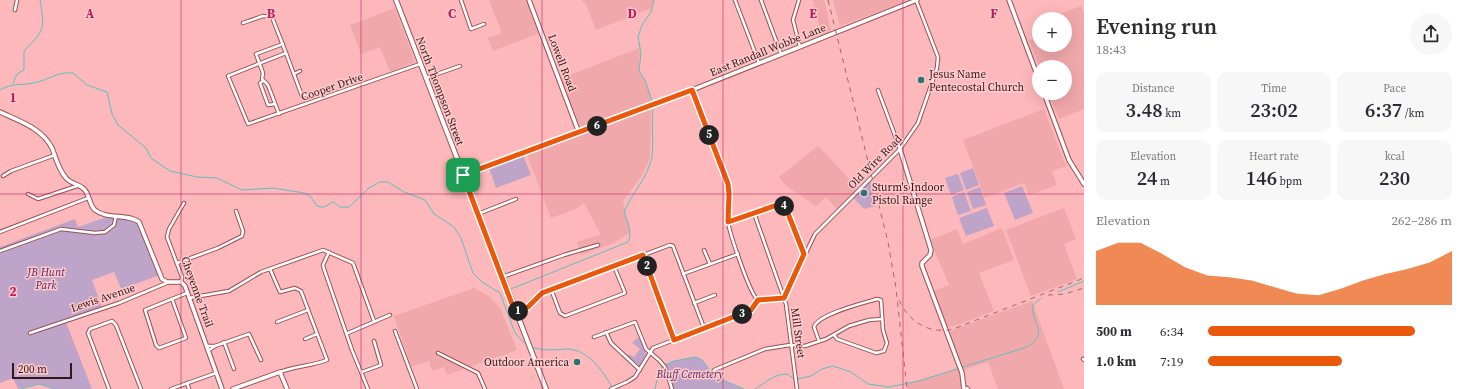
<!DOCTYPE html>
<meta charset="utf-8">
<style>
:root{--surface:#fff;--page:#f7f7f7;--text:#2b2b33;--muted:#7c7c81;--accent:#ea580c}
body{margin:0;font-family:"Source Serif 4",serif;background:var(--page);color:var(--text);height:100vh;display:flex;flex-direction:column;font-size:15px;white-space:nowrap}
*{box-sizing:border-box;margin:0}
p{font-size:13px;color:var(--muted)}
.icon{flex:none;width:22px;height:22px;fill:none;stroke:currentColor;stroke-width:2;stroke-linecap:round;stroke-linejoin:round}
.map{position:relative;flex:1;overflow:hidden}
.side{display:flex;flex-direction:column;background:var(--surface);width:380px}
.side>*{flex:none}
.fabs{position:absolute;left:1032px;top:12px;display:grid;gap:8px}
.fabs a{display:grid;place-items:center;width:40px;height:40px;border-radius:50%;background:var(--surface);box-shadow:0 4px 16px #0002;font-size:20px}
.scale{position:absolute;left:12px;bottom:10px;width:60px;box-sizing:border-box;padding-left:4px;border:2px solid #361719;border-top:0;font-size:11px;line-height:14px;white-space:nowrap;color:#361719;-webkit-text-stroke:3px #fecacb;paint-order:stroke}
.pin{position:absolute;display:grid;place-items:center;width:34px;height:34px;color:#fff;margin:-17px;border-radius:8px;box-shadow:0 2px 6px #0006}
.km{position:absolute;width:20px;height:20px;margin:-10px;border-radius:50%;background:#222;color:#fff;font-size:11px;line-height:20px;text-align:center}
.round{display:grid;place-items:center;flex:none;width:42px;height:42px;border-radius:21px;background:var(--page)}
.head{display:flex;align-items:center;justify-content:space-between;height:68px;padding:0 12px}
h1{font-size:22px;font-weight:600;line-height:30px}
.metrics{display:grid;grid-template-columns:repeat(3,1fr);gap:6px;height:68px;padding:4px 12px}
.metrics div{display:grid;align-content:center;border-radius:10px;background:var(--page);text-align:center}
.metrics b{font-size:20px;font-weight:600}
.metrics small{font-size:11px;font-weight:400}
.metrics p{font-size:11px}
.chart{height:112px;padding:8px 12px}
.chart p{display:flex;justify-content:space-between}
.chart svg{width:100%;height:72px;margin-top:4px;fill:var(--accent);opacity:.7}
ul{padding:0 12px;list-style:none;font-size:13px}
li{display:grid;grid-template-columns:64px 48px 1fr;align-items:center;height:30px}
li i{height:10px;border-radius:5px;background:var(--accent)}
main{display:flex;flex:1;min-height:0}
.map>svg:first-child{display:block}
.built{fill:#f1a8ab}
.green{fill:#bea4c8}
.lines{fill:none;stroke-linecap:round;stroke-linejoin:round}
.stream{stroke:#60bfc0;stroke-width:1}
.street-casing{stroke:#994f54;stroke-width:4.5}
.secondary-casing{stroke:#994f54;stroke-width:5.5}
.primary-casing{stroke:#994f54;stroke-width:6}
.street{stroke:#fff;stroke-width:2.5}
.secondary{stroke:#fff;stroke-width:3.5}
.primary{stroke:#fff;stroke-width:4}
.rail{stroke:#9e6b6d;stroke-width:1;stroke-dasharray:5 5;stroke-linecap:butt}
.route-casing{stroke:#fff;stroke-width:8}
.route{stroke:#ea580c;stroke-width:5}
.grid{fill:none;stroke:#c2185b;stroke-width:1;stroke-opacity:0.55}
.poi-dot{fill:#297375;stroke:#fecacb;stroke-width:1.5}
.labels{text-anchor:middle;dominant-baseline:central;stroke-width:3;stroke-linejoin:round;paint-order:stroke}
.street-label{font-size:11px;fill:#361719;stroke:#fecacb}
.poi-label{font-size:11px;fill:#361719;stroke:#fecacb;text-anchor:start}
.park-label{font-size:11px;font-style:italic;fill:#511f61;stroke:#fecacb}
.grid-label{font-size:13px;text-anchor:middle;font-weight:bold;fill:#c2185b;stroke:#fecacb;stroke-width:3;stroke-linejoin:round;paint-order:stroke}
</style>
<main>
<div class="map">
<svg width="1084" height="389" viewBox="0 0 1084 389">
<rect width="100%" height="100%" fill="#fcb8ba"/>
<!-- built -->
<g class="built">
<polygon points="489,0 527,0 539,33 493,51 488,38 502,33"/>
<polygon points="582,0 654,0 652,8 596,30 585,2 582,2"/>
<polygon points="813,0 824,0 832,34 822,39"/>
<polygon points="833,0 909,0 840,26"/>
<polygon points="1081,6 1084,14 1084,109 1059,119 1049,93 1065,93 1065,67 1039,67 1029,40 1039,37 1039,45 1065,45 1065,19 1049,18"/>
<polygon points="395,8 415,62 390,72 380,47 361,54 350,25"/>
<polygon points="640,48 639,71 647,84 653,105 579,133 559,79"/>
<polygon points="651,109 650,158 641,177 623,201 630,232 614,243 581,255 577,242 599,235 600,233 584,203 576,209 551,218 527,155"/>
<polygon points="1044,109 1066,166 1052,171 1057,185 1029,195 1024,183 985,198 963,140"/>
<polygon points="818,146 859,189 838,210 826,197 816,206 785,185 779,177"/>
<polygon points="1064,208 1076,239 1064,244 1077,279 1031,296 1006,230"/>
<polygon points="1002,228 1014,260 979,273 994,311 958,325 947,327 933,291 949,285 930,240 957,229 963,244"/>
<polygon points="474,288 490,297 501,310 517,350 447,375 444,367 432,371 429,361 411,367 394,316"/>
<polygon points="1032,301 1064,389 998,389 988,362 963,370 947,332"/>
<polygon points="960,368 964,389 907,389 906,384"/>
</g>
<!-- green -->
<g class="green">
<polygon points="523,155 531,175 496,188 489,168"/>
<polygon points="973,168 979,185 966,190 960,173"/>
<polygon points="958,174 964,190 951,195 945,178"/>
<polygon points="870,179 875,206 864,209 852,196"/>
<polygon points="1022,186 1033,213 1015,220 1004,193"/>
<polygon points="980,187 986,205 973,209 967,192"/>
<polygon points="964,192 971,211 958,215 952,197"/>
<polygon points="987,208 994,226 966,236 959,218"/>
<polygon points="113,215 136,220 160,275 121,289 114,272 92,280 102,307 65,320 92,389 55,389 39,384 18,389 13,378 0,383 0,247 75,219 78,227"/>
<polygon points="639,336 646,354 640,366 627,356 629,354 634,357 640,349 632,343 637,338 639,339"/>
<polygon points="696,357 702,360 715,377 744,389 672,389 664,366 674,361"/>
</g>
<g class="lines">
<!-- stream -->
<g class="stream">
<path d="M13 83 17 74 24 70V51C45 29 45 30 40 0"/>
<path d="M0 90C14 82 19 86 33 83 47 81 58 71 73 73L87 85 107 92 112 114 118 125 146 148 151 158 170 171 197 177 217 178 242 190 273 188 304 193 310 196 317 206 321 207H324L333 202 340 207H349L369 188 380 182H388L404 192 425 200 434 214 454 227 461 238 473 273 482 282 500 293 515 333 523 342 527 344"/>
<polyline points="653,104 645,80 639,71 641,53 638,37 642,25 651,12 654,0"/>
<path d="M511 289 628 242C633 232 627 222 624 212 632 193 648 177 652 157 654 141 651 123 653 107"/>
<polyline points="1058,292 1084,281"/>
<path d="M532 347C542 351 555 350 566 349 588 349 602 370 612 387"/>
<polyline points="665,365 674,361 696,357 702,360 715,377 744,389"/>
<path d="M963 367 1027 347C1050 332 1031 325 1033 305L1041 298"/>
<polyline points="797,379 811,376 822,369 833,366 851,372 868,384 889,387 919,381 957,369"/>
<polyline points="21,389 39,384 55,389"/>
<polyline points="655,389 658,375 663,366"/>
<path d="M755 389C766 383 773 374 787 374L794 379"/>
</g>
<!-- street casing -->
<g class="street-casing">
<g id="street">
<polyline points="461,0 471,29 484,24"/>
<polyline points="735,0 759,63"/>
<polyline points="761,0 781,54"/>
<polyline points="799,0 793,20 800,47"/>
<polyline points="15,10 17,0"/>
<polyline points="243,23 263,16 272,17 286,53"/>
<polyline points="294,74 300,71"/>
<polyline points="426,78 460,66"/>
<polyline points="263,81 260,83 268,105 275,104"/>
<path d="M692 90 728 184C731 197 726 209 728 222 730 234 750 295 758 300L784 298"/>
<polyline points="878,90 900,149"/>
<polyline points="308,94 302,96 286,53 228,76 248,124 420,64"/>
<polyline points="279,114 268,85 262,79 263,73 256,54 283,44"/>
<polyline points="3,176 11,171 55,155"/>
<polyline points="28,194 38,199 77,186"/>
<polyline points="754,213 786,304 797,389"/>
<polyline points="478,214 516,199"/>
<polyline points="728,222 783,204 804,254"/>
<polyline points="0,232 88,198"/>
<polyline points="704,250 710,264"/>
<polyline points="0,251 61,229 95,233 105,232 114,225 116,216"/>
<polyline points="329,252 323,265 324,269 352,350 368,389"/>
<polyline points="643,255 674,339"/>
<polyline points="177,263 218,248 242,236 243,231 236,211"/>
<path d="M270 269 280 292 295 288 301 291 327 360C312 366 296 366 280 372"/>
<polyline points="683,274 738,254"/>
<polyline points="502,277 564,255 598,245"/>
<polyline points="181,282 182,277 167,237 169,229 184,203"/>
<polyline points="551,289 560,313 565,316 625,293 614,266"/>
<polyline points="189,298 229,291 261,272 323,250 353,263 374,321"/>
<polyline points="784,298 815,234 900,149 918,123 937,68 938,57 916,0"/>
<polygon points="172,299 186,338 159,348 156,345 145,310"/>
<polyline points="172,299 187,293"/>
<polyline points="694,303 715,295"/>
<polyline points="515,312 528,307 543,293 670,245 673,246 704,328"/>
<polyline points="277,322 308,310"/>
<polyline points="395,331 417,389"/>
<polyline points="606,332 611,343 640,370"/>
<polyline points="30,333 119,303 169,282"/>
<polyline points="348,333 390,315"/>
<polyline points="594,337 635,322 646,349 659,360 665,367 672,389"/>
<polyline points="305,339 317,334"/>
<path d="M819 341 814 327C818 314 864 303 877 299L881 300 883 330 887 343 884 351 876 353 837 339 834 335"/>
<polyline points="224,342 234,369"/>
<polyline points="207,346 215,346"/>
<polyline points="208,351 215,346 249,334 261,360"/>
<polyline points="438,353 478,373 485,389"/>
<polyline points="1083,359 1084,360"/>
<polyline points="714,370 765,349 790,345 805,346 826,339 849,326 869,320 882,319"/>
<polyline points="362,372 381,365 374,341"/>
<polyline points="187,383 189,389"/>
<polyline points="967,388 968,389"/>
<polyline points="109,389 88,333 90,329 112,321 116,325 141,389"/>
<polyline points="171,389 216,373"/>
<polyline points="611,389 627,382 635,377 653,348 751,310 758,300"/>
</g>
</g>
<!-- secondary casing -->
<g class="secondary-casing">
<g id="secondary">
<polyline points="529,0 579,133"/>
<polyline points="1009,0 1039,80"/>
<polyline points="1044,93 1069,160 1084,184"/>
<path d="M0 112C19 121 42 128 52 148 56 158 58 169 66 178 71 184 79 184 84 189 90 195 89 205 95 210 107 220 127 213 139 222L162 279 167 282H181L185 286 222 389"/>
<polyline points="900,149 931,250 930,255 922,263 922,266 962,373 964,389"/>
<polyline points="463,175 667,100 917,0"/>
<polyline points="233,389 280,372 287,389"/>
</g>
</g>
<!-- primary casing -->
<g class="primary-casing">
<polyline id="primary" points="396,0 546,389"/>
</g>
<!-- street -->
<use href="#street" class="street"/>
<!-- secondary -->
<use href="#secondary" class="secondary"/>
<!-- primary -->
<use href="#primary" class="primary"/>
<!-- rail -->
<g class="rail">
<polyline points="828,0 888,242 896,288 907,389"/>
<polyline points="1048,295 1065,294 1084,288"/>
<path d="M899 300C909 323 932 336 956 328L1084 278"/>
</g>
</g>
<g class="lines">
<!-- route casing -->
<g class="route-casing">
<polygon id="route" points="692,90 728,184 729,194 728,222 780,204 785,206 804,254 784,298 758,300 751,310 674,340 643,255 542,293 528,307 515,312 463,175"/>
</g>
<!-- route -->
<use href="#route" class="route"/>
</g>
<!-- grid -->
<path class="grid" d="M181 0V389M361 0V389M542 0V389M723 0V389M903 0V389M0 194H1084"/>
<!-- markers -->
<g class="poi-dot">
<circle cx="921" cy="80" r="4"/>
<circle cx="864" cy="193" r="4"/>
<circle cx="577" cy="362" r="4"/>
</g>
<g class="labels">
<!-- street labels -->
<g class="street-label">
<text transform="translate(768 50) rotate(-22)">East Randall Wobbe Lane</text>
<text transform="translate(562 63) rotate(69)">Lowell Road</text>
<text transform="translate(332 87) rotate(-19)">Cooper Drive</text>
<text transform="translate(440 91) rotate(69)">North Thompson Street</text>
<text transform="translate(875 162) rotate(-45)">Old Wire Road</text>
<text transform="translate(197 292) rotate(70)">Cheyenne Trail</text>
<text transform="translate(103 298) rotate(-19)">Lewis Avenue</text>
<text transform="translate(798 333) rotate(82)">Mill Street</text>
</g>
<!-- poi labels -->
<g class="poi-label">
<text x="929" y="74">Jesus Name<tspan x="929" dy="13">Pentecostal Church</tspan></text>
<text x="872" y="187">Sturm's Indoor<tspan x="872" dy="13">Pistol Range</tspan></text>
<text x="569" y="362" text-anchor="end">Outdoor America</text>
</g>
<!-- park labels -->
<g class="park-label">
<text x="46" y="272">JB Hunt<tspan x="46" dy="13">Park</tspan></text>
<text x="690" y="374">Bluff Cemetery</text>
</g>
</g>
<g class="grid-label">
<text x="90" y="18">A</text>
<text x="271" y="18">B</text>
<text x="452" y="18">C</text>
<text x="632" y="18">D</text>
<text x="813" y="18">E</text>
<text x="994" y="18">F</text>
<text x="13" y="102">1</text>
<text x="13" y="296">2</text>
</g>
</svg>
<div class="fabs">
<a>+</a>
<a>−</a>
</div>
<div class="scale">200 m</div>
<div class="pin" style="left:463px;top:175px;background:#1e9e55"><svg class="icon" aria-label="arrive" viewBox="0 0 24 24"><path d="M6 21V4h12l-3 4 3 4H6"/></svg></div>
<b class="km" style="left:518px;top:311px">1</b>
<b class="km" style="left:647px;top:266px">2</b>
<b class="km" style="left:742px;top:314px">3</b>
<b class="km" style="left:784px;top:206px">4</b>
<b class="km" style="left:709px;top:135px">5</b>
<b class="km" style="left:597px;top:126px">6</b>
</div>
<section class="side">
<div class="head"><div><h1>Evening run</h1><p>18:43</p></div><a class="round"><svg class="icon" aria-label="share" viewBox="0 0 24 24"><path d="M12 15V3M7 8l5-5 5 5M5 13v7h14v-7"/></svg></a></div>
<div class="metrics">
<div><p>Distance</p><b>3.48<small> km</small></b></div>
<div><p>Time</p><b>23:02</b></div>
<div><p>Pace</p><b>6:37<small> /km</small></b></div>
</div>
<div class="metrics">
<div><p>Elevation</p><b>24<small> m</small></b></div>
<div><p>Heart rate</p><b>146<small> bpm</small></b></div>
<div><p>kcal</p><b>230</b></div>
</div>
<div class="chart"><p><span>Elevation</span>262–286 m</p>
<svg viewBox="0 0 160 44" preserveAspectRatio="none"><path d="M0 44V11L10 6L20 6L30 13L40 21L50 26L60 27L70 29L80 33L90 37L100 38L110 34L120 29L130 25L140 22L150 18L160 11V44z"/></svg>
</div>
<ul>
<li><b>500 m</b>6:34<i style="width:85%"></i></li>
<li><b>1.0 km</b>7:19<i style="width:55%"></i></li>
</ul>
</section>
</main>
